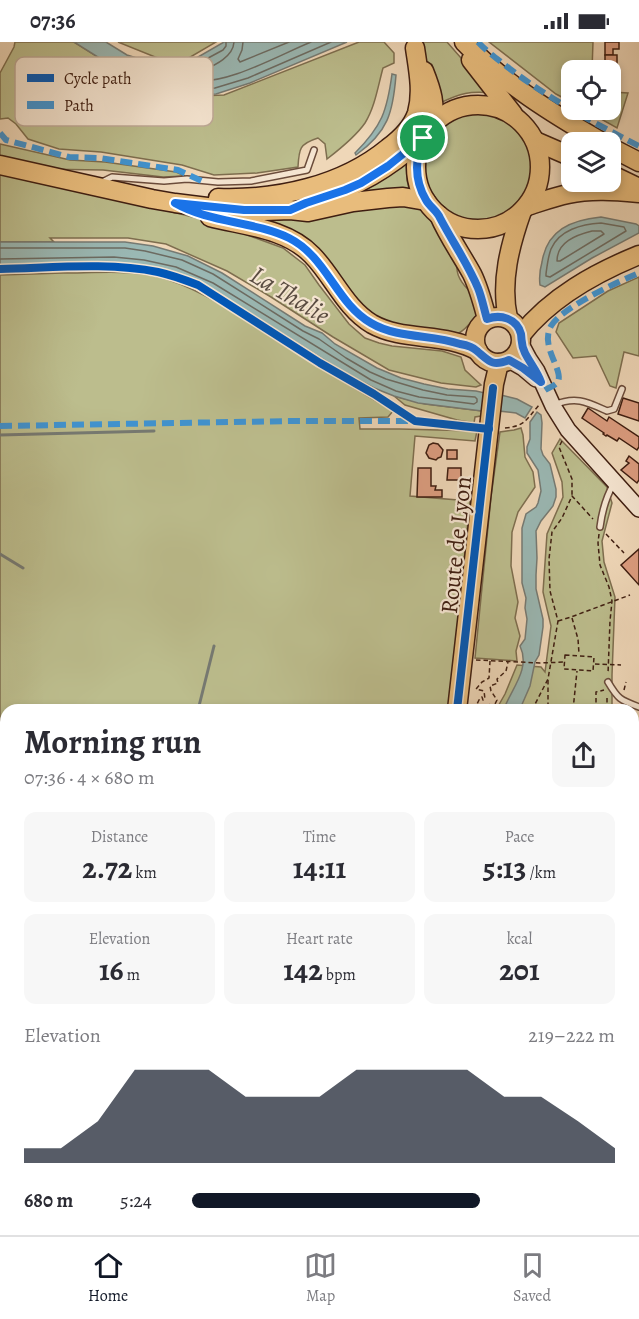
<!DOCTYPE html>
<meta charset="utf-8">
<style>
:root{--surface:#fff;--page:#f7f7f7;--text:#2b2b33;--muted:#7c7c81;--line:#e1e1e2;--accent:#111827}
body{margin:0;font-family:Alegreya,serif;background:var(--page);color:var(--text);height:100vh;display:flex;flex-direction:column;font-size:22px;white-space:nowrap}
*{box-sizing:border-box;margin:0}
p{font-size:20px;color:var(--muted)}
.icon{flex:none;width:33px;height:33px;fill:none;stroke:currentColor;stroke-width:2;stroke-linecap:round;stroke-linejoin:round}
.map{position:relative;flex:1;overflow:hidden}
.side{position:absolute;left:0px;top:662px;width:639px;height:532px;display:flex;flex-direction:column;background:var(--surface);border-radius:18px 18px 0 0;box-shadow:0 3px 9px #0003}
.side>*{flex:none}
.tools{position:absolute;left:561px;top:18px;display:grid;gap:12px}
.tools a{display:grid;place-items:center;width:60px;height:60px;border-radius:12px;background:var(--surface);box-shadow:0 3px 9px #0003;font-size:30px}
.pin{position:absolute;display:grid;place-items:center;width:51px;height:51px;color:#fff;margin:-26px;border:3px solid #fff;border-radius:50%;box-shadow:0 2px 6px #0007}
.round{display:grid;place-items:center;flex:none;width:63px;height:63px;border-radius:12px;background:var(--page)}
.summary{display:flex;align-items:center;justify-content:space-between;height:102px;padding:0 24px}
h1{font-size:33px;font-weight:600;line-height:45px}
.figures{display:grid;grid-template-columns:repeat(3,1fr);gap:9px;height:102px;padding:6px 24px}
.figures div{display:grid;align-content:center;border-radius:12px;background:var(--page);text-align:center}
.figures b{font-size:30px;font-weight:600}
.figures small{font-size:16px;font-weight:400}
.figures p{font-size:16px}
.chart{height:168px;padding:12px 24px}
.chart p{display:flex;justify-content:space-between}
.chart svg{width:100%;height:108px;margin-top:6px;fill:var(--accent);opacity:.7}
ul{padding:0 24px;list-style:none;font-size:20px}
li{display:grid;grid-template-columns:96px 72px 1fr;align-items:center;height:45px}
li i{height:15px;border-radius:8px;background:var(--accent)}
.status{display:flex;justify-content:space-between;align-items:center;height:42px;padding:0 30px;background:var(--surface);direction:ltr}
.status svg{height:16px;fill:currentColor}
.tabs{display:flex;justify-content:space-around;align-items:center;height:84px;border-top:2px solid var(--line);background:var(--surface);font-size:16px;color:var(--muted)}
.tabs a{display:grid;justify-items:center;gap:3px}
.tabs .current{color:var(--accent)}
.map>svg:first-child{display:block}
.green{fill:#bcbd8d;stroke:#7e6e4f;stroke-width:1.5}
.water{fill:#9ab8b4;stroke:#767a73;stroke-width:1.5}
.lines{fill:none;stroke-linecap:round;stroke-linejoin:round}
.shore{stroke:#6c6b62;stroke-width:1.5}
.stream{stroke:#767a73;stroke-width:3}
.building{fill:#dc9d80;stroke:#3f1e11;stroke-width:1.5}
.lane-casing{stroke:#6b4c3b;stroke-width:8}
.street-casing{stroke:#6b4c3b;stroke-width:14}
.secondary-casing{stroke:#3f1e11;stroke-width:18}
.primary-casing{stroke:#3f1e11;stroke-width:21}
.path{stroke:#3f1e11;stroke-width:1.5;stroke-dasharray:4.5 3;stroke-linecap:butt}
.lane{stroke:#f5e5d1;stroke-width:5}
.street{stroke:#f5e5d1;stroke-width:10}
.secondary{stroke:#f5e5d1;stroke-width:15}
.primary{stroke:#e8bc7c;stroke-width:18}
.quiet{stroke:#3f94d3;stroke-width:6;stroke-dasharray:12 6;stroke-linecap:butt}
.cycleway-casing{stroke:#f5e5d1;stroke-width:11}
.cycleway{stroke:#0057b8;stroke-width:8}
.route-casing{stroke:#fff;stroke-width:12}
.route{stroke:#1a73e8;stroke-width:8}
.labels{text-anchor:middle;dominant-baseline:central;stroke-width:4.5;stroke-linejoin:round;paint-order:stroke}
.street-label{font-size:24px;fill:#3f1e11;stroke:#f5e5d1}
.water-label{font-size:26px;font-style:italic;fill:#5a4c42;stroke:#f5e5d1}
.key{fill:#f5e5d1;stroke:#bea997;stroke-width:1.5}
.key-label{font-size:16px;fill:#3f1e11}
</style>
<div class="status"><b>07:36</b><svg viewBox="0 0 49 12"><path d="M0 12V9h3v3zM5 12V6h3v6zM10 12V3h3v9zM15 12V0h3v12zM26 1h20v11H26zM47 4h2v5h-2z"/></svg></div>
<div class="map">
<svg width="639" height="1193" viewBox="0 0 639 1193">
<rect width="100%" height="100%" fill="#efd7b8"/>
<filter id="stains"><feTurbulence type="fractalNoise" baseFrequency=".00333" numOctaves="4"/><feColorMatrix values="0 0 0 0 .2 0 0 0 0 .09 0 0 0 0 .02 0 0 0 .5 -.17"/></filter>
<radialGradient id="worn" r=".72"><stop offset=".6" stop-color="#630" stop-opacity="0"/><stop offset="1" stop-color="#630" stop-opacity=".3"/></radialGradient>
<!-- green -->
<g class="green">
<path d="M15 0H74L136 39 177 53 198 54 224 53 359 0H384L394 11V21L383 26C378 44 375 65 365 81 356 94 340 107 327 117L325 102 318 96C299 102 299 107 298 125L257 131 214 133 182 123 101 110 59 107 28 97 16 82 8 76 0 77V31L14 5Z"/>
<polygon points="118,0 216,0 187,17 160,17"/>
<path d="M418 0H447L461 16 471 23 492 51C469 49 461 51 440 61L438 48Z"/>
<polygon points="489,0 593,0 592,28 572,28 571,60 556,52"/>
<polygon points="611,50 628,51 617,86 585,68 610,68"/>
<circle cx="477" cy="123" r="56"/>
<polygon points="0,102 70,118 105,120 176,130 185,134 163,135 103,128 36,127 0,116"/>
<polygon points="406,117 407,138 410,151 376,152 354,150"/>
<polygon points="0,131 29,139 144,163 209,179 283,206 305,223 319,243 349,282 365,296 379,301 392,304 442,309 461,315 465,328 481,343 476,345 441,341 389,328 333,295 271,255 227,229 166,202 128,196 50,196 54,200 0,200"/>
<path d="M378 163 418 164C437 181 445 201 457 224 456 235 465 246 474 252L479 271C472 278 468 286 459 291L401 287 381 281 268 179 330 172Z"/>
<path d="M63 231C90 231 129 228 155 234 197 244 232 270 268 293 309 319 351 344 393 369L388 375 359 376 360 387H400L477 389 475 399 415 394 410 454 470 459 449 667 6 668V917L0 910V233Z"/>
<polygon points="639,235 639,314 624,310 616,346 610,344 596,314 573,316 556,290 559,281 608,249"/>
<polygon points="394,354 425,362 482,369 481,374 475,375 474,381 457,378 405,363"/>
<polygon points="521,386 523,393 525,415 533,430 535,445 518,470 512,490 511,524 518,560 515,576 520,594 516,609 517,619 475,616 491,455 500,390 514,388"/>
<polygon points="560,397 607,445 612,461 602,499 604,520 615,555 612,633 612,667 496,668 505,652 517,623 541,625 545,630 551,584 543,550 547,492 563,455 562,440 552,411"/>
<polygon points="633,776 639,776 639,921 633,924"/>
<polygon points="639,1027 639,1168 633,1160 633,1031"/>
</g>
<!-- water -->
<g class="water">
<polygon points="74,0 106,0 127,13 159,23 186,22 224,0 347,0 250,41 216,52 177,53 136,39"/>
<path d="M392 32 396 33C393 71 388 90 356 113L355 111C382 84 387 69 392 32Z"/>
<path d="M601 175 636 182 639 184V191L592 216 545 245 540 243C539 235 540 227 542 220 547 188 571 178 601 175Z"/>
<polygon points="0,200 125,200 153,204 188,214 222,231 305,284 322,291 335,302 377,326 401,336 424,342 448,347 476,349 485,351 482,369 418,361 394,354 374,346 345,331 210,246 175,231 143,224 114,221 0,223"/>
<polygon points="501,353 517,357 532,365 525,376 516,371 499,369"/>
<path d="M537 370 541 373 542 381 541 407 543 413 550 422 556 447V455L553 464 541 479 536 489 537 516 536 533V547L543 577V585L539 613 535 620 530 644 520 667H504C511 647 531 627 520 604L525 597 527 577 525 566 526 556 522 541V486L526 472 536 465 538 461 541 449 538 428 527 411V405L530 397V380Z"/>
<polygon points="0,1007 6,1017 6,1188 98,1188 101,1193 0,1193"/>
</g>
<g class="lines">
<!-- shore -->
<g class="shore">
<polyline points="226,0 226,4 223,8 186,28 158,29 127,19 124,20 123,23 139,34 178,47 215,46 248,36 331,0"/>
<path d="M234 0C233 18 207 26 192 34V38C224 45 281 12 311 0"/>
<polyline points="243,0 242,8 238,17 240,20 289,0"/>
<path d="M601 181 624 185 626 189 550 235 546 234V232C547 224 548 215 551 207 559 188 582 182 601 181Z"/>
<path d="M592 189H601L604 192 560 219H557C557 200 576 193 592 189Z"/>
<polyline points="0,206 125,206 145,209 182,218 213,232 303,289 319,297 346,316 370,330 386,337 423,348 447,353 475,355 477,357 477,360 474,362 419,355 396,349 371,338 213,241 176,225 144,218 114,215 0,217"/>
</g>
<!-- stream -->
<g class="stream">
<polyline points="0,393 154,389"/>
<polyline points="0,512 23,526"/>
<polyline points="198,668 214,604"/>
</g>
</g>
<!-- building -->
<g class="building">
<polygon points="605,0 619,0 619,7 613,7 613,13 605,13"/>
<rect x="605" y="13" width="12" height="15"/>
<polygon points="623,356 639,361 639,379 618,372"/>
<polygon points="588,366 607,379 609,375 639,395 639,405 637,408 619,396 617,399 607,393 606,394 603,392 604,391 582,376"/>
<polygon points="433,401 438,402 443,408 441,415 438,416 436,418 429,416 426,411 429,403"/>
<rect x="447" y="408" width="10" height="9"/>
<polygon points="629,414 639,422 639,438 637,441 621,428 629,421 626,419"/>
<polygon points="418,426 431,426 431,444 436,444 435,448 442,448 442,455 417,455"/>
<polygon points="448,426 461,426 461,438 447,438"/>
<polygon points="639,507 639,543 621,523"/>
<polygon points="639,934 639,954 638,955 633,948 633,939"/>
</g>
<g class="lines">
<!-- lane casing -->
<g class="lane-casing">
<g id="lane">
<polyline points="102,140 112,135 164,139 187,137 218,140 251,139 307,128 314,108"/>
<path d="M554 363C576 354 587 360 607 369L614 367 622 347"/>
<path d="M600 485C602 469 606 455 614 441"/>
<path d="M608 640C618 657 620 658 639 665"/>
<polyline points="107,1188 111,1193"/>
<polyline points="553,1188 558,1193"/>
<polyline points="357,1193 361,1188"/>
<polyline points="438,1193 439,1188"/>
</g>
</g>
<!-- street casing -->
<g class="street-casing">
<g id="street">
<polyline points="0,986 6,995"/>
<polyline points="116,1188 118,1193"/>
</g>
</g>
<!-- secondary casing -->
<g class="secondary-casing">
<g id="secondary">
<polyline points="521,302 529,317 537,329 553,364 568,388 639,467"/>
<polyline points="509,318 523,326 536,337"/>
<polyline points="633,1016 639,1012"/>
</g>
</g>
<!-- primary casing -->
<g class="primary-casing">
<g id="primary">
<path d="M464 0C503 41 553 72 602 100"/>
<polyline points="471,18 513,72"/>
<path d="M424 29C432 49 436 62 432 83"/>
<circle cx="478" cy="125" r="62"/>
<polyline points="535,99 572,115"/>
<polyline points="610,105 639,120"/>
<polyline points="0,123 152,157 175,161 223,167 264,169 290,168 308,170 353,160 388,156 403,155 426,159"/>
<polyline points="610,132 639,146"/>
<path d="M218 156C277 158 342 144 388 106 400 97 412 86 417 71 423 50 418 27 415 6"/>
<path d="M313 158C357 146 389 126 423 96"/>
<path d="M527 164C540 160 554 155 568 152 591 147 615 149 639 151"/>
<path d="M439 173C448 194 461 212 472 232 479 246 483 262 487 277"/>
<path d="M210 175C244 184 286 186 312 213 333 234 345 266 372 282 404 300 445 290 478 309"/>
<circle cx="498" cy="298" r="23"/>
<path d="M508 276C500 240 510 203 522 169"/>
<path d="M521 293C551 255 595 231 639 213"/>
<polyline points="457,668 494,342 499,321"/>
<polyline points="484,1188 484,1193"/>
<polyline points="410,1193 410,1188"/>
</g>
</g>
<!-- path -->
<g class="path">
<path d="M505 386C525 384 526 378 539 363"/>
<polyline points="562,399 559,405 572,437 572,453"/>
<polyline points="599,492 598,501 600,523 609,545 612,559 610,579 608,632"/>
<polyline points="606,492 624,511"/>
<polyline points="572,576 578,597 579,612"/>
<polyline points="558,579 571,575 630,553"/>
<polygon points="565,613 594,615 593,629 564,627"/>
<polyline points="476,618 540,621 565,620"/>
<polyline points="595,622 621,623"/>
<polyline points="548,638 548,668"/>
<polyline points="624,648 626,640"/>
<polyline points="474,668 480,656 482,655 483,658 485,657 484,649 476,647 482,640 489,636 490,619"/>
<polyline points="486,668 488,662 494,664 497,658 491,649 490,644 498,641 497,637 506,629 508,620"/>
<polyline points="532,668 548,637 558,579 550,549 549,517 552,490 562,476 572,454 593,477"/>
<polyline points="573,668 577,629"/>
<polyline points="596,668 596,650 604,648"/>
<polyline points="607,668 607,655"/>
<polyline points="0,929 6,927"/>
<polyline points="393,1188 394,1193"/>
</g>
<!-- lane -->
<use href="#lane" class="lane"/>
<!-- street -->
<use href="#street" class="street"/>
<!-- secondary -->
<use href="#secondary" class="secondary"/>
<!-- primary -->
<use href="#primary" class="primary"/>
<!-- quiet -->
<g class="quiet">
<path d="M478 0C487 10 499 18 510 27 551 58 594 81 639 104"/>
<polyline points="0,91 6,98 69,115 100,116 178,128 202,139"/>
<path d="M545 348C548 346 554 344 557 341 566 330 539 305 551 284 561 266 619 239 639 231"/>
<polyline points="0,384 293,379 414,379"/>
<polyline points="586,1188 589,1193"/>
</g>
<!-- cycleway casing -->
<g class="cycleway-casing">
<g id="cycleway">
<path d="M0 227C51 226 108 220 158 230 172 233 185 238 198 243L320 321 374 352 415 379 489 387"/>
<polyline points="457,668 493,346"/>
</g>
</g>
<!-- cycleway -->
<use href="#cycleway" class="cycleway"/>
</g>
<g class="lines">
<!-- route casing -->
<g class="route-casing">
<path id="route" d="M423 96C415 117 414 138 426 158 430 165 437 169 440 176 452 199 468 222 478 246 482 256 484 267 487 277 500 272 517 276 521 292 522 300 521 303 525 311 530 321 537 329 541 340L523 326 509 318C492 325 489 319 477 309 473 305 466 303 460 302 432 292 398 297 371 281 336 261 327 215 289 196 253 179 210 181 175 161L244 168H290L306 161 345 148 361 141 388 124Z"/>
</g>
<!-- route -->
<use href="#route" class="route"/>
</g>
<g class="labels">
<!-- street labels -->
<g class="street-label">
<text transform="translate(456 503) rotate(-84)">Route de Lyon</text>
</g>
<!-- water labels -->
<g class="water-label">
<text transform="translate(290 253) rotate(31)">La Thalie</text>
</g>
</g>
<!-- legend -->
<rect x="15" y="15" width="198" height="69" rx="9" class="key"/>
<rect x="27" y="32" width="27" height="8" fill="#0057b8"/>
<rect x="27" y="59" width="27" height="8" fill="#3f94d3"/>
<g class="key-label">
<text x="64" y="42">Cycle path</text>
<text x="64" y="69">Path</text>
</g>
<rect width="100%" height="100%" filter="url(#stains)"/>
<rect width="100%" height="100%" fill="url(#worn)"/>
</svg>
<div class="tools">
<a><svg class="icon" aria-label="locate" viewBox="0 0 24 24"><circle cx="12" cy="12" r="6"/><path d="M12 2v4M12 18v4M2 12h4M18 12h4"/></svg></a>
<a><svg class="icon" aria-label="layers" viewBox="0 0 24 24"><path d="M12 4l9 5-9 5-9-5zM3 14l9 5 9-5"/></svg></a>
</div>
<div class="pin" style="left:423px;top:96px;background:#1e9e55"><svg class="icon" aria-label="arrive" viewBox="0 0 24 24"><path d="M6 21V4h12l-3 4 3 4H6"/></svg></div>
<section class="side">
<div class="summary"><div><h1>Morning run</h1><p>07:36 · 4 × 680 m</p></div><a class="round"><svg class="icon" aria-label="share" viewBox="0 0 24 24"><path d="M12 15V3M7 8l5-5 5 5M5 13v7h14v-7"/></svg></a></div>
<div class="figures">
<div><p>Distance</p><b>2.72<small> km</small></b></div>
<div><p>Time</p><b>14:11</b></div>
<div><p>Pace</p><b>5:13<small> /km</small></b></div>
</div>
<div class="figures">
<div><p>Elevation</p><b>16<small> m</small></b></div>
<div><p>Heart rate</p><b>142<small> bpm</small></b></div>
<div><p>kcal</p><b>201</b></div>
</div>
<div class="chart"><p><span>Elevation</span>219–222 m</p>
<svg viewBox="0 0 160 44" preserveAspectRatio="none"><path d="M0 44V38L10 38L20 27L30 6L40 6L50 6L60 17L70 17L80 17L90 6L100 6L110 6L120 6L130 17L140 17L150 27L160 38V44z"/></svg>
</div>
<ul>
<li><b>680 m</b>5:24<i style="width:68%"></i></li>
</ul>
</section>
</div>
<nav class="tabs">
<a class="current"><svg class="icon" aria-label="home" viewBox="0 0 24 24"><path d="M3 11l9-7 9 7M6 9v11h12V9"/></svg>Home</a>
<a><svg class="icon" aria-label="map" viewBox="0 0 24 24"><path d="M3 6l6-2 6 2 6-2v14l-6 2-6-2-6 2zM9 4v14M15 6v14"/></svg>Map</a>
<a><svg class="icon" aria-label="saved" viewBox="0 0 24 24"><path d="M7 4h10v16l-5-4-5 4z"/></svg>Saved</a>
</nav>
